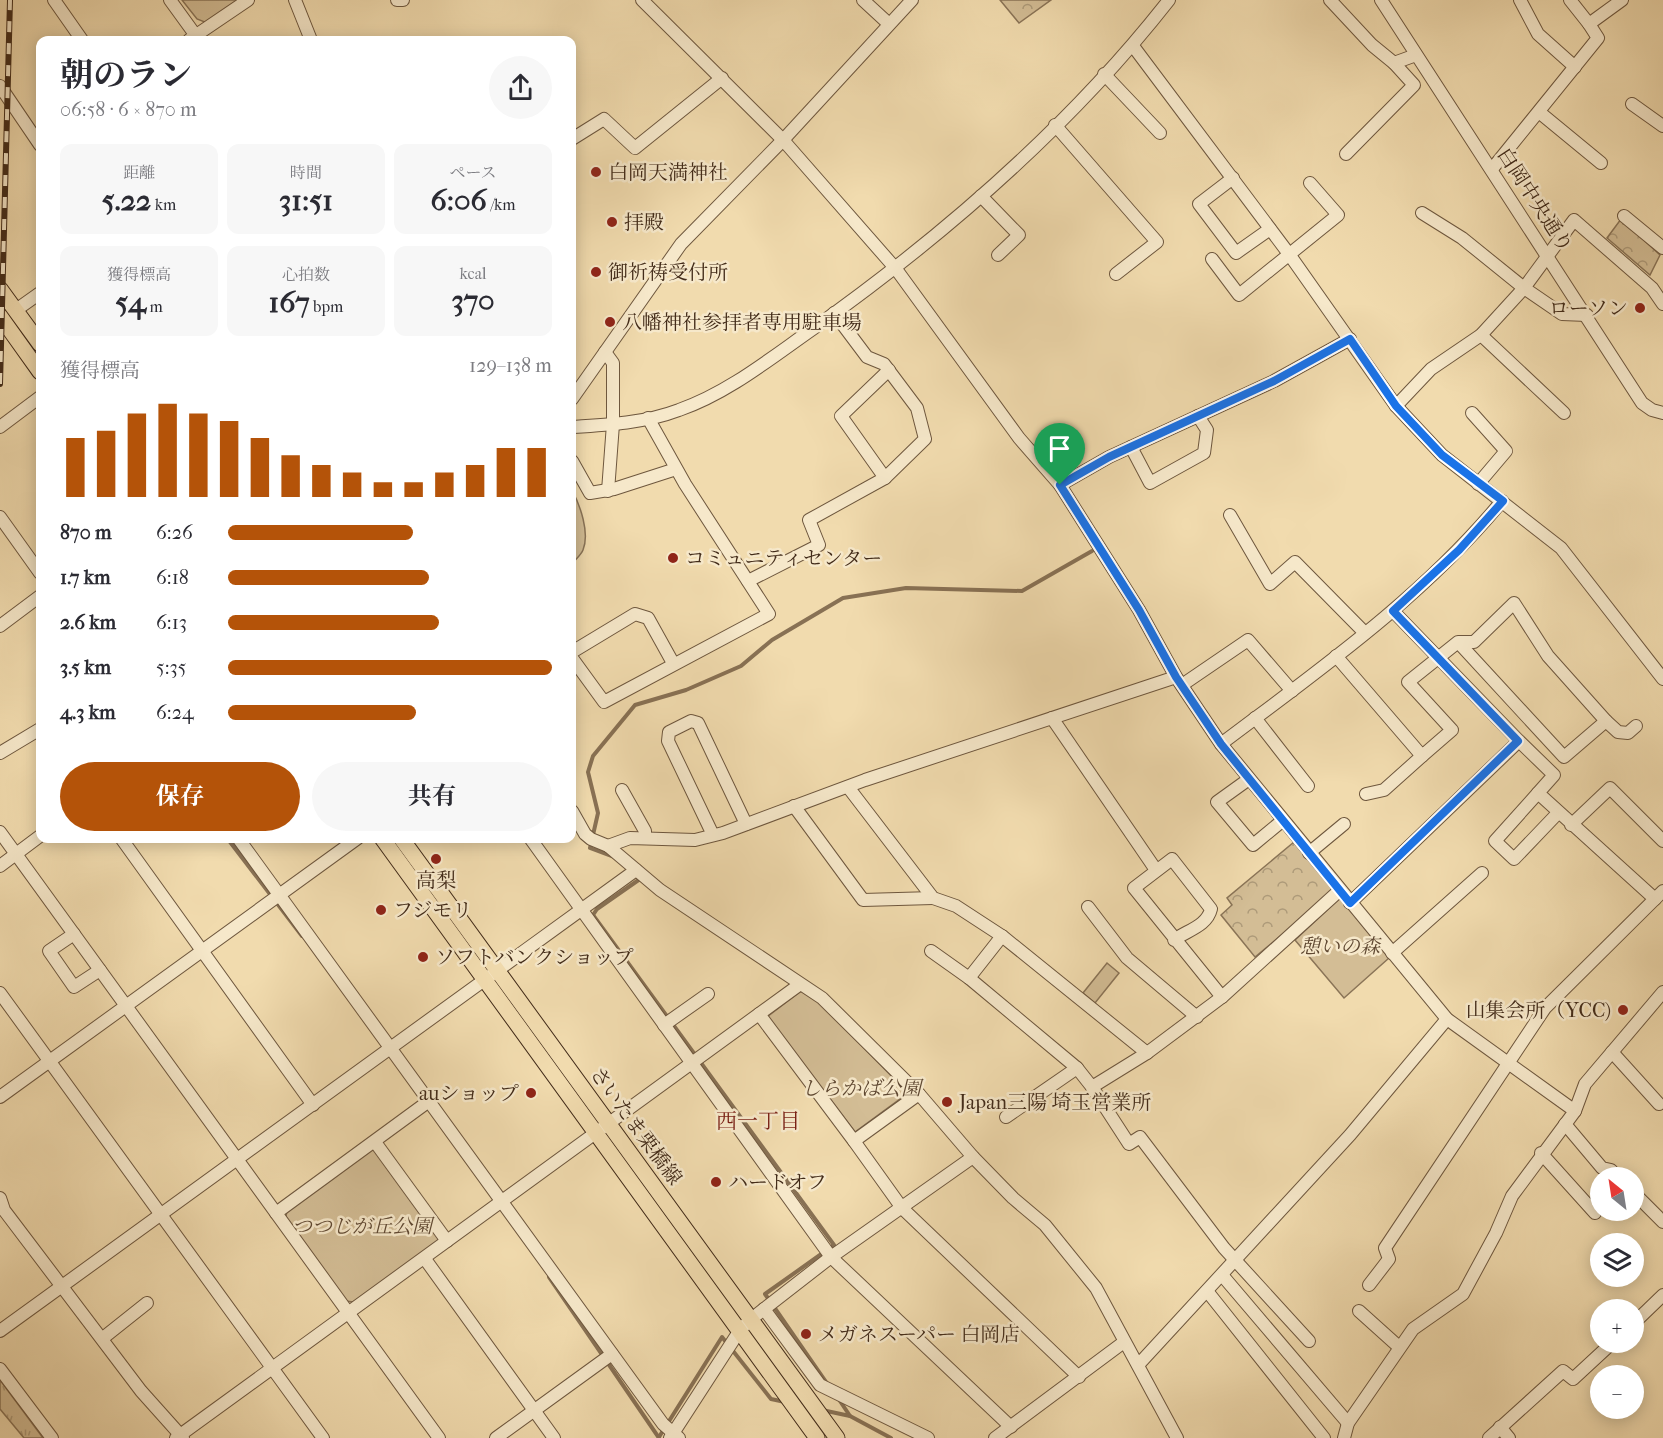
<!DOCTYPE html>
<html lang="ja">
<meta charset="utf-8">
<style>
:root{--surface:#fff;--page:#f7f7f7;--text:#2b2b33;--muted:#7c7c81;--accent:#b45309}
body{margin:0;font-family:"IM FELL French Canon","Noto Serif JP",serif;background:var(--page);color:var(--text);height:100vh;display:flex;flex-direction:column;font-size:22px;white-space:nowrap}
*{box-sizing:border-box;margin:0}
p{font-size:20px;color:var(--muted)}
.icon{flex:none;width:33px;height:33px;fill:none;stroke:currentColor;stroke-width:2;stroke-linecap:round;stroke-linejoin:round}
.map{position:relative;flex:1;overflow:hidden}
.panel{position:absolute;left:36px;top:36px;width:540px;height:807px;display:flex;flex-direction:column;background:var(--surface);border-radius:12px;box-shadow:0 3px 15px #0003}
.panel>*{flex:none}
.needle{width:39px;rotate:330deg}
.tools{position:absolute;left:1590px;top:1167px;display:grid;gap:12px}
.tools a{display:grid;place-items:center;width:54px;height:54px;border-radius:50%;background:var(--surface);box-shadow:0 3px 15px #0003;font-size:30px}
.pin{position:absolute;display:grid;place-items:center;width:51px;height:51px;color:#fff;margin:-62px -26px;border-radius:50% 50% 50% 0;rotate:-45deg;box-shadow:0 0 6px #0007}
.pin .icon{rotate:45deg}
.round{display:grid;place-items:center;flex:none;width:63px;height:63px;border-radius:32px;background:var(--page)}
.head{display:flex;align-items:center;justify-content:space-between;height:102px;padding:0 24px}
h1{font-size:33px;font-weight:700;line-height:45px}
.stats{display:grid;grid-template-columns:repeat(3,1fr);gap:9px;height:102px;padding:6px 24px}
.stats div{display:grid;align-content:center;border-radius:12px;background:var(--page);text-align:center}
.stats b{font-size:30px;font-weight:700}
.stats small{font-size:16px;font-weight:400}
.stats p{font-size:16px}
.chart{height:168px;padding:12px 24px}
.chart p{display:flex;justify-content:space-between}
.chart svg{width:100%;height:108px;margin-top:6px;stroke:var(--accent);stroke-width:6}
.primary-button{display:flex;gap:12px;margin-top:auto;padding:12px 24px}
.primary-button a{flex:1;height:69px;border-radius:36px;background:var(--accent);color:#fff;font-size:24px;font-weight:700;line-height:69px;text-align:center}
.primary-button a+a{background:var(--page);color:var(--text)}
ul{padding:0 24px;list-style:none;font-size:20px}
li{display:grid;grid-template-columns:96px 72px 1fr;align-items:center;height:45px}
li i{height:15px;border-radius:8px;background:var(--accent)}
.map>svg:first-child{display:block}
.grass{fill:url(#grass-tufts);stroke:#8a7457;stroke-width:1.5}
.forest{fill:url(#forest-crowns);stroke:#8a7457;stroke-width:1.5}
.park{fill:#d3bd95;stroke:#8a7457;stroke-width:1.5}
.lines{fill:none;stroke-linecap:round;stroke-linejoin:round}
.stream{stroke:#887154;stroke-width:4}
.minor-casing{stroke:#6e573e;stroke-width:14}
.major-casing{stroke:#422b19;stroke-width:17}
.minor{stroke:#f6e8ca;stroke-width:12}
.major{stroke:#f1dbae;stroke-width:15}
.rail-casing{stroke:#422b19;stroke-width:6}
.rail{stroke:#f6e8ca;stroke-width:4;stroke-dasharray:11;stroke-linecap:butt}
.route-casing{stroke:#fff;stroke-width:12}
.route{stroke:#1a73e8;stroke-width:8}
.poi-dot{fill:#8f2418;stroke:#f6e8ca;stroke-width:2}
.labels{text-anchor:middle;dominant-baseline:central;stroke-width:5;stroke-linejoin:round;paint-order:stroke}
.poi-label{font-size:20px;fill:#422b19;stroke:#f6e8ca;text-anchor:start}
.street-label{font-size:20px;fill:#422b19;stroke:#f6e8ca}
.park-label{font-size:20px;font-style:italic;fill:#5f4832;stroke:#f6e8ca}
.neighbourhood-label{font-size:21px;fill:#7a1f14;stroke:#f6e8ca}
</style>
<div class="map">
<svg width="1663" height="1438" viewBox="0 0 1663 1438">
<defs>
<pattern id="grass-tufts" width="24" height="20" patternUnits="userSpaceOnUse" patternTransform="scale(1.5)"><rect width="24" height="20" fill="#d3bd95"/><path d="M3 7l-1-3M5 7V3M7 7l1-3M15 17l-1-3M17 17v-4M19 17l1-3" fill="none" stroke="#ad9a79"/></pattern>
<pattern id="forest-crowns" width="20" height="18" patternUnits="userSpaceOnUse" patternTransform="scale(1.5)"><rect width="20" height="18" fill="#d3bd95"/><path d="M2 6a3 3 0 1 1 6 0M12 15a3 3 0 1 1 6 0" fill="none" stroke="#ad9a79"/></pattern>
</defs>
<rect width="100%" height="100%" fill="#f1dbae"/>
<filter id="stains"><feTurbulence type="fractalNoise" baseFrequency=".00333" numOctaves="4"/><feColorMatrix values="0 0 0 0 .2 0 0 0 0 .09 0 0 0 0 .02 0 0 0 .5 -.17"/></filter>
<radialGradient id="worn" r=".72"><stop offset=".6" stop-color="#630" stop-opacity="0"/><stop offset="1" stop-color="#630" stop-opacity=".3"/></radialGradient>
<!-- grass -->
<polygon class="grass" points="0,1380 43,1438 24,1438 0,1409"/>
<!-- forest -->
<g class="forest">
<polygon points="1000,0 1051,0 1019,23"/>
<polygon points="1621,219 1660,255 1650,275 1607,238"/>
<polygon points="1294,842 1335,891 1255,957 1221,915 1232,905 1227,898"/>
</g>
<!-- park -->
<g class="park">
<polygon points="182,0 240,0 207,23 197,19"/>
<path d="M572 490C580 505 590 533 583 550 581 555 575 560 572 564Z"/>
<polygon points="1340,898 1389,958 1344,998 1295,940"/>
<polygon points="1107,963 1119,973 1095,1003 1083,993"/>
<polygon points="801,991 820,1003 908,1093 855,1132 767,1017"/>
<polygon points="371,1150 377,1151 438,1236 438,1242 353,1302 346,1301 286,1217 287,1210"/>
</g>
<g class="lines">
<!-- stream -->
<g class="stream">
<polyline points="227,838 302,936"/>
<polyline points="614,857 590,848 598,813 588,772 593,756 635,705 686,690 741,666 772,640 843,598 906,588 1022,591 1092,551"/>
<polyline points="638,878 640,879 597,909 593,915 834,1245 765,1294 828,1385"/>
<polyline points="549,1277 659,1438"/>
<polyline points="838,1398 850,1416"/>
<polyline points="822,1410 850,1416 891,1438"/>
<polyline points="659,1437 722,1337 771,1399 785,1402"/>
</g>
<!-- minor casing -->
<g class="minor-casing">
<g id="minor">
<polyline points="54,0 82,40"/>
<polyline points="170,0 199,40"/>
<polyline points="295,0 311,40"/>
<polyline points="397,0 403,0"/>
<polyline points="642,0 783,140 896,269 1019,438 1060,485 1139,610 1176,677 1221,744 1447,1019 1575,1111 1512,1196 1496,1233 1463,1294 1413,1329 1348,1423 1344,1438"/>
<polyline points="863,0 889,24"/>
<polyline points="1330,0 1372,45 1394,63 1416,55"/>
<polyline points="1381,0 1642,403 1652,410 1663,413"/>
<polyline points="1520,0 1538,34 1575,67"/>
<polyline points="1570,0 1589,24"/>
<polyline points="189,40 248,0"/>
<polyline points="1133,46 1289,254 1396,406 1442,455 1561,548 1663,679"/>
<polyline points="1104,74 1160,133"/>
<polyline points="0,86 40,145"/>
<polyline points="1632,104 1663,126"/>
<polyline points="1539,112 1601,163"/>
<polyline points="1055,125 1157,242 1116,274"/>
<polyline points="572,139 604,119 635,148 722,78"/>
<polyline points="1346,154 1414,85 1394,63"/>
<polyline points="1492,169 1598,38 1589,24 1622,0"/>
<polyline points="1233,178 1199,204 1236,253 1270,229"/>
<polyline points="981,196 1019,235 998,255"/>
<polyline points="1422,213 1462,238 1524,288 1562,314 1587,315"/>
<polyline points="1624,216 1663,248"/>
<polyline points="1212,259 1239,295 1338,215 1310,183"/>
<polyline points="16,310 40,293"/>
<polyline points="1481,335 1564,413"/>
<polyline points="605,352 613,363 613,424 608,491"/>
<polyline points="572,399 681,244 783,140 912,0"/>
<polyline points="1396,406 1431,369 1481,335 1524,288 1574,220 1652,288 1663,304"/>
<polyline points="1472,413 1506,451 1478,484"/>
<polyline points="0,427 40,397"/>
<path d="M572 427C607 425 645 423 679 410 728 393 771 358 814 328 943 236 1071 125 1169 0"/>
<polyline points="1131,447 1150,483 1204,453 1207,430 1198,416"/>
<polyline points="572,461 590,493 614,489 676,469"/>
<polyline points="885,478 841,416 889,370"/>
<polyline points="1060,485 1109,457 1274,381 1350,339"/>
<polyline points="1230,515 1270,584 1295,562 1365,633"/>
<polyline points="0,517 40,573"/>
<polyline points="748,581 819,545 809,520 885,478 925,439 917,408 884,364 867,357 834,313"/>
<polyline points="0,626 40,596"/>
<polyline points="572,652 635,614 648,618 673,663"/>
<polyline points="1336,656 1422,756 1452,730 1408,682 1458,642 1474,642 1514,603 1548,656 1606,721 1564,757 1458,642"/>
<polyline points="572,658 604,702 769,614 685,484 648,418"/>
<polyline points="1182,685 1248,640 1292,691"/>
<polyline points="1052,718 1156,870"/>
<polyline points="1255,718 1308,786"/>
<polyline points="1606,721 1618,732 1628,733 1636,726"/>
<polyline points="1519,741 1554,775 1538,793 1655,899"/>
<path d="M1221 744C1319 670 1423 597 1502 501"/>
<polyline points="0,753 40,729"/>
<polyline points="1249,779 1217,802 1253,845 1282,821"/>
<polyline points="848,787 933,898 956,906 1002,936 1147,1053"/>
<polyline points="622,790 645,831 645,838"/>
<polyline points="1538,793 1495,841 1514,859 1557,814"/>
<polyline points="1366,794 1384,790 1422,756"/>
<polyline points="794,806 863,900 933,898"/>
<polyline points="572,811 585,834 591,839 608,846 660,890 822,998 919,1094 973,1157 1013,1198 1045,1225 1096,1288 1177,1438"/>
<polyline points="1571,825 1610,788 1663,841"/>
<polyline points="0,832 439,1438"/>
<polyline points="713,835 668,741 669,732 691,721 698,723 746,824"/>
<polyline points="121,838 313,1105"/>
<polyline points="238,838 663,1424 679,1438"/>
<polyline points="530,838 831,1257 1011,1427"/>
<polyline points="608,846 630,838 695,840 723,833 865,780 1176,677"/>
<polyline points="1309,853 1344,824"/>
<polyline points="0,866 40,836"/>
<polyline points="1350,903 1519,741 1393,611"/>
<polyline points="1088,907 1127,958 1197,1017"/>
<polyline points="74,934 49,951 74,987 100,970"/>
<path d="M1174 940C1188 930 1207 926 1211 909L1172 859 1134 888 1222 997"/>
<polyline points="931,951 969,978 1077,1068"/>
<polyline points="1392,953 1482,873"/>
<polyline points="969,978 1002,936"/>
<polyline points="0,993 323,1438"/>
<polyline points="759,1014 854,1141 919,1094"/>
<polyline points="664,1025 708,994"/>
<polyline points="1612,1052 1659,1104"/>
<polyline points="1092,1087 1129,1144 1140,1137 1224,1248 1309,1341"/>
<polyline points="0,1097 358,838"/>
<polyline points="1575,1111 1585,1084 1663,992"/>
<polyline points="1006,1117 1077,1068 1092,1087 1147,1053 1222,997 1340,890"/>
<polyline points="1565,1124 1602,1168 1611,1170 1618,1178"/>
<polyline points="854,1141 902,1208 1079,1377"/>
<polyline points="375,1142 447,1241"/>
<polyline points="1541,1153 1595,1213"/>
<polyline points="1634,1193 1663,1222"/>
<polyline points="0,1198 4,1210 141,1391 183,1438"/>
<polyline points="276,1213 429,1101"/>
<polyline points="425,1259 554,1438"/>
<polyline points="1222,1275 1348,1423"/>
<polyline points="1369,1285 1389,1259 1385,1248 1545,1008 1663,891"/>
<polyline points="1207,1291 1324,1438"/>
<polyline points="764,1309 820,1385 928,1438"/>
<polyline points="1359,1311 1399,1347"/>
<polyline points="1634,1323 1663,1295"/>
<polyline points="0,1331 636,870"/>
<polyline points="103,1338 147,1303"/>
<polyline points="1139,1364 1350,1135 1447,1019"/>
<polyline points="0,1369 52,1438"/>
<polyline points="1500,1427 1509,1438"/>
<polyline points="176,1438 799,985"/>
<polyline points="496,1438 612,1354"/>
<polyline points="670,1438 740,1330 750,1320 831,1257 973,1157"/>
<polyline points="995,1438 1124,1342"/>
<polyline points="1489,1438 1563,1371 1573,1379 1613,1342"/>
</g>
</g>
<!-- major casing -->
<g class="major-casing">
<g id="major">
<polyline points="0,289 40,344"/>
<polyline points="0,316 40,372"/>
<polyline points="382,838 817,1438"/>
<polyline points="401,838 837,1438"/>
</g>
</g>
<!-- minor -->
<use href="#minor" class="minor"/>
<!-- major -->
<use href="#major" class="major"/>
<!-- rail casing -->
<g class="rail-casing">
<polyline id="rail" points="0,384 10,0"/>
</g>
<!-- rail -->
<use href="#rail" class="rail"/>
</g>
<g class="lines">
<!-- route casing -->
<g class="route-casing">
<polygon id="route" points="1350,339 1396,406 1442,455 1503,501 1459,550 1393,611 1518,741 1350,903 1221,744 1176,677 1139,610 1060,485 1109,457 1274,381"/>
</g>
<!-- route -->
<use href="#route" class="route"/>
</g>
<!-- markers -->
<g class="poi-dot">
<circle cx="596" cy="172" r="6"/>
<circle cx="612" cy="222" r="6"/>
<circle cx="596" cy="272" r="6"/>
<circle cx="1640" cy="308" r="6"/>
<circle cx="610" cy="322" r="6"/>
<circle cx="673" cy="558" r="6"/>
<circle cx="436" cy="859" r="6"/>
<circle cx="381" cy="910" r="6"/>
<circle cx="423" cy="957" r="6"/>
<circle cx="1623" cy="1010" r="6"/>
<circle cx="531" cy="1093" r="6"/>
<circle cx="947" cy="1102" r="6"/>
<circle cx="716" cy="1182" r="6"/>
<circle cx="806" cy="1334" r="6"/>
</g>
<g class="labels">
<!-- poi labels -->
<g class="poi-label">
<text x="608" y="172">白岡天満神社</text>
<text x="624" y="222">拝殿</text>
<text x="608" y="272">御祈祷受付所</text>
<text x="1628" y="308" text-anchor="end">ローソン</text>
<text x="622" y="322">八幡神社参拝者専用駐車場</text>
<text x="685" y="558">コミュニティセンター</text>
<text x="436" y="880" text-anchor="middle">高梨</text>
<text x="393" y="910">フジモリ</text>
<text x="435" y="957">ソフトバンクショップ</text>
<text x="1611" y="1010" text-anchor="end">山集会所（YCC)</text>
<text x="519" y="1093" text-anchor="end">auショップ</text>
<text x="959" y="1102">Japan三陽 埼玉営業所</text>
<text x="728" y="1182">ハードオフ</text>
<text x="818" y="1334">メガネスーパー 白岡店</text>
</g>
<!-- street labels -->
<g class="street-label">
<text transform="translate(1535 200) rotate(57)">白岡中央通り</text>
<text transform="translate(636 1126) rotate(54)">さいたま栗橋線</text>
</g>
<!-- park labels -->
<g class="park-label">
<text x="1340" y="946">憩いの森</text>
<text x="861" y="1088">しらかば公園</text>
<text x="362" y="1226">つつじが丘公園</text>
</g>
<!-- neighbourhood labels -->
<g class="neighbourhood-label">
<text x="758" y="1121">西一丁目</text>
</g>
</g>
<rect width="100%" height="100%" filter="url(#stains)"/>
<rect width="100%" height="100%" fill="url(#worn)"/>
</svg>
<div class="tools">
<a><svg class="needle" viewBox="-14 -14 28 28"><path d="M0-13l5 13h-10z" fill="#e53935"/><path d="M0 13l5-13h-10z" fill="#7c7c81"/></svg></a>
<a><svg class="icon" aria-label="layers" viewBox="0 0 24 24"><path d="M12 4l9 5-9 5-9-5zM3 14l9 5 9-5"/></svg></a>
<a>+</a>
<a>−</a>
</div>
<div class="pin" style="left:1060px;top:485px;background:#1e9e55"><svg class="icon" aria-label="arrive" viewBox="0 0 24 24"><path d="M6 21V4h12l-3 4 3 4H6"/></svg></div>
<section class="panel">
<div class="head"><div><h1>朝のラン</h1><p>06:58 · 6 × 870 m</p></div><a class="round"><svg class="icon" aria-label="share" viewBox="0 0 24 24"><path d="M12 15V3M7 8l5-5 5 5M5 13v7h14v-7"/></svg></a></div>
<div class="stats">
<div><p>距離</p><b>5.22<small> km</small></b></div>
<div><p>時間</p><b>31:51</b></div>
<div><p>ペース</p><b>6:06<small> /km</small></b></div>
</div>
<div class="stats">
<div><p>獲得標高</p><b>54<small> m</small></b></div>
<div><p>心拍数</p><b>167<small> bpm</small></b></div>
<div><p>kcal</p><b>370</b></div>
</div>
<div class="chart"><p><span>獲得標高</span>129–138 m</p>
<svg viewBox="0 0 160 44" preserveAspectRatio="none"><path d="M5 44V20M15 44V17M25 44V10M35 44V6M45 44V10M55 44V13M65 44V20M75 44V27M85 44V31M95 44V34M105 44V38M115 44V38M125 44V34M135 44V31M145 44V24M155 44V24"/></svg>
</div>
<ul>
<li><b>870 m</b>6:26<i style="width:57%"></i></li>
<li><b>1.7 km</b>6:18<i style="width:62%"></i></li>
<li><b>2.6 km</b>6:13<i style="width:65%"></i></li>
<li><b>3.5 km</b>5:35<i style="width:100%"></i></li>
<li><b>4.3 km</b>6:24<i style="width:58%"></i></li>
</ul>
<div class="primary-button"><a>保存</a><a>共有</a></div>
</section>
</div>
